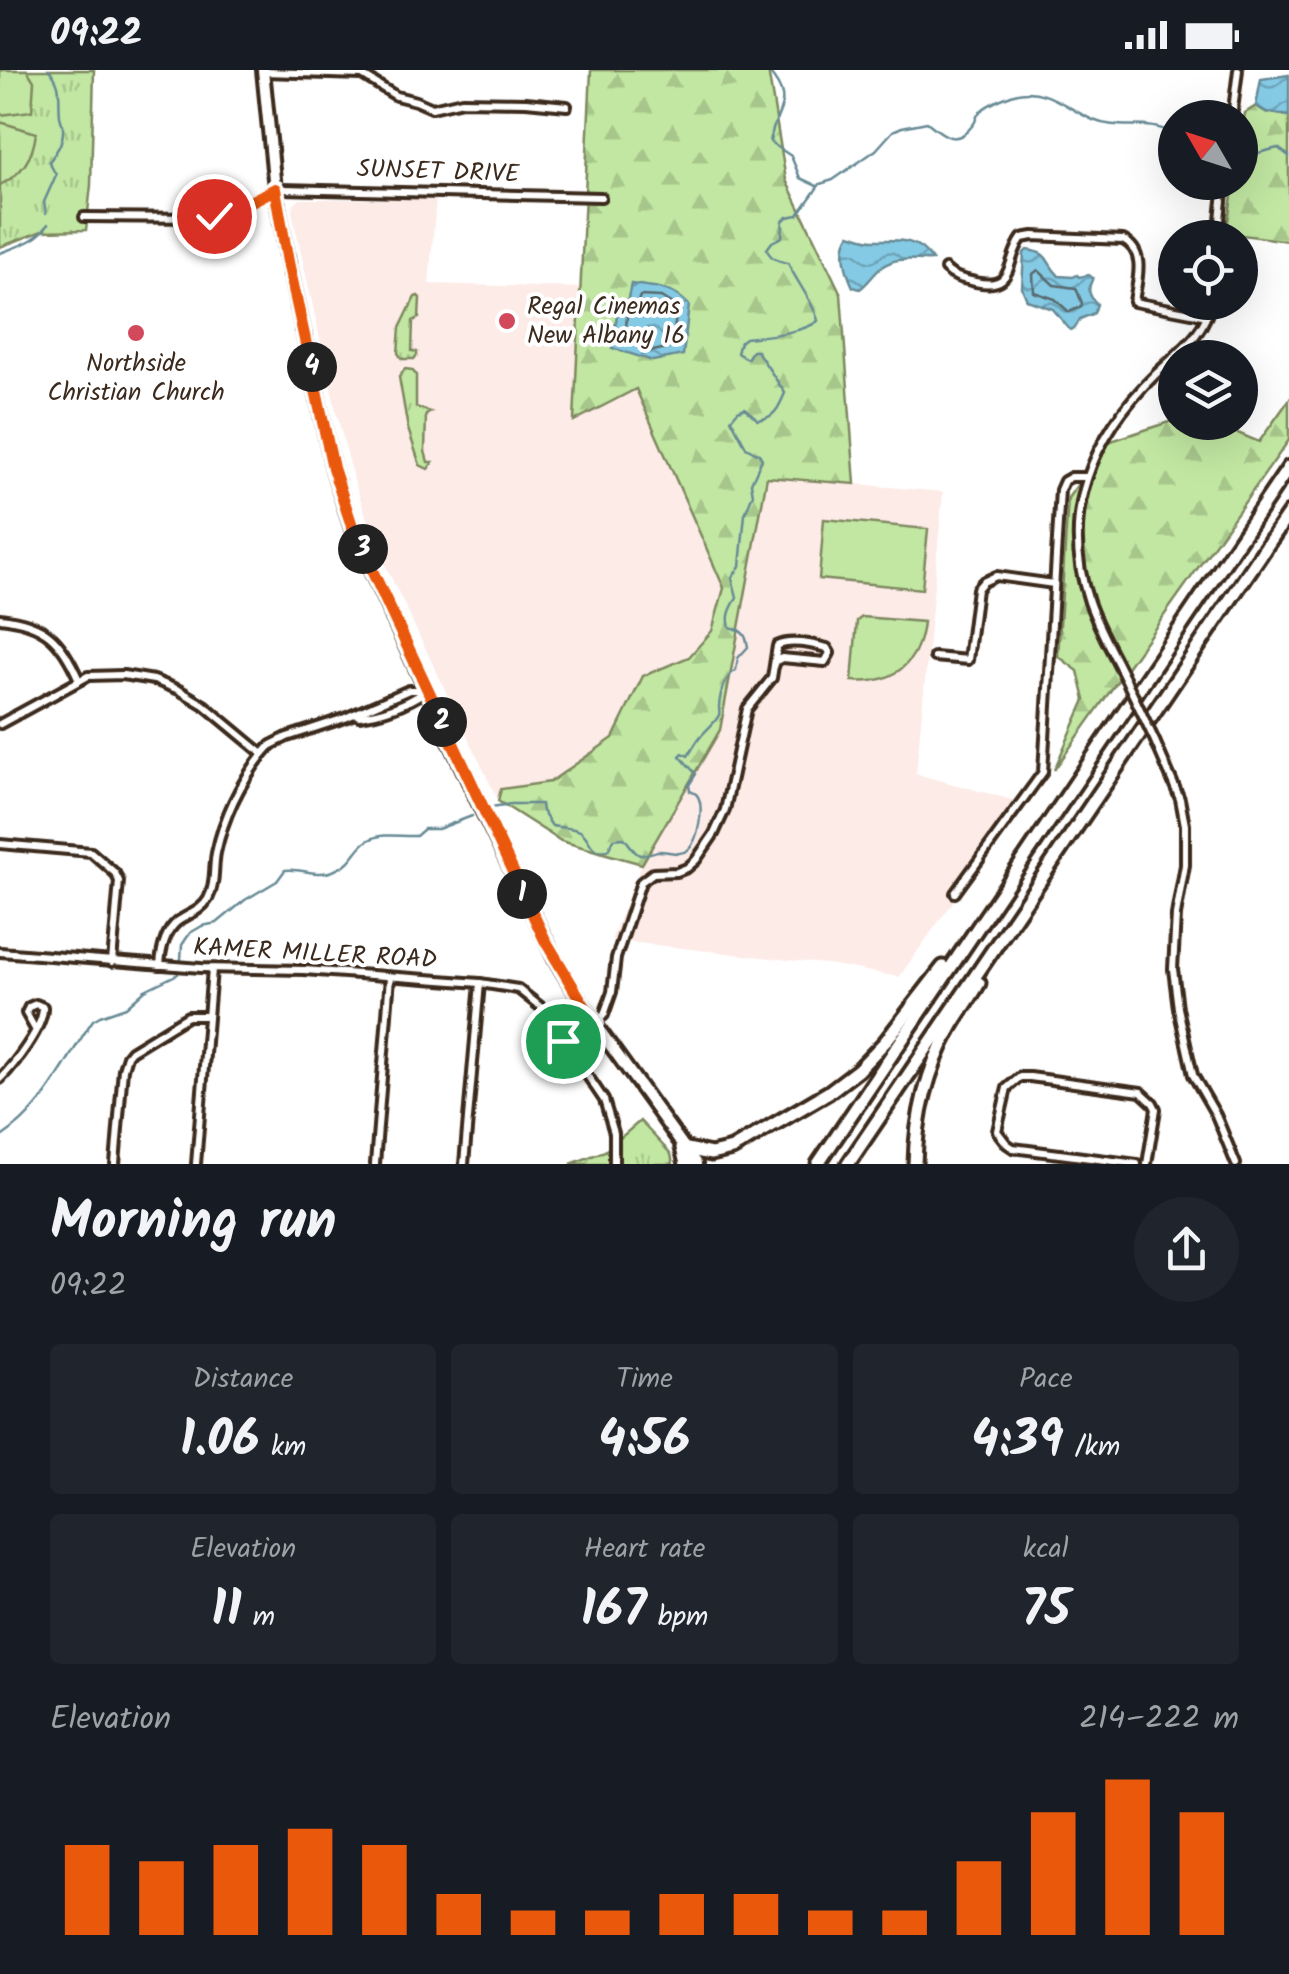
<!DOCTYPE html>
<meta charset="utf-8">
<style>
:root{--surface:#171b24;--page:#20242c;--text:#f1f3f6;--muted:#9ea1a6;--accent:#ea580c}
body{margin:0;font-family:Kalam,sans-serif;background:var(--page);color:var(--text);height:100vh;display:flex;flex-direction:column;font-size:38px;white-space:nowrap}
*{box-sizing:border-box;margin:0}
p{font-size:32px;color:var(--muted)}
.icon{flex:none;width:55px;height:55px;fill:none;stroke:currentColor;stroke-width:2;stroke-linecap:round;stroke-linejoin:round}
.map{position:relative;height:1094px;overflow:hidden}
.side{display:flex;flex-direction:column;background:var(--surface);flex:1}
.side>*{flex:none}
.needle{width:65px;rotate:309deg}
.controls{position:absolute;left:1158px;top:30px;display:grid;gap:20px}
.controls a{display:grid;place-items:center;width:100px;height:100px;border-radius:50%;background:var(--surface);box-shadow:0 10px 40px #0002;font-size:50px}
.pin{position:absolute;display:grid;place-items:center;width:85px;height:85px;color:#fff;margin:-42px;border:5px solid #fff;border-radius:50%;box-shadow:0 2px 10px #0007}
.km{position:absolute;width:50px;height:50px;margin:-25px;border-radius:50%;background:#222;color:#fff;font-size:28px;line-height:50px;text-align:center}
.round{display:grid;place-items:center;flex:none;width:105px;height:105px;border-radius:52px;background:var(--page)}
.summary{display:flex;align-items:center;justify-content:space-between;height:170px;padding:0 50px}
h1{font-size:55px;font-weight:800;line-height:75px}
.metrics{display:grid;grid-template-columns:repeat(3,1fr);gap:15px;height:170px;padding:10px 50px}
.metrics div{display:grid;align-content:center;border-radius:10px;background:var(--page);text-align:center}
.metrics b{font-size:50px;font-weight:800}
.metrics small{font-size:28px;font-weight:400}
.metrics p{font-size:28px}
.chart{height:280px;padding:20px 50px}
.chart p{display:flex;justify-content:space-between}
.chart svg{width:100%;height:180px;margin-top:10px;stroke:var(--accent);stroke-width:6}
.status{display:flex;justify-content:space-between;align-items:center;height:70px;padding:0 50px;background:var(--surface);direction:ltr}
.status svg{height:28px;fill:currentColor}
.map>svg:first-child{display:block}
.built{fill:#fdebe7}
.grass{fill:url(#grass-tufts);stroke:#7e8860;stroke-width:2.5}
.forest{fill:url(#forest-firs);stroke:#7e8860;stroke-width:2.5}
.pitch{fill:#c1e7a2;stroke:#7e8860;stroke-width:2.5}
.water{fill:url(#water-waves);stroke:#678a95;stroke-width:2.5}
.lines{fill:none;stroke-linecap:round;stroke-linejoin:round}
.shore{stroke:#586a6e;stroke-width:2.5}
.stream{stroke:#678a95;stroke-width:2.5}
.street-casing{stroke:#3b2a1e;stroke-width:14}
.primary-casing{stroke:#3b2a1e;stroke-width:18}
.highway-casing{stroke:#3b2a1e;stroke-width:19}
.street{stroke:#fff;stroke-width:6}
.primary{stroke:#fff;stroke-width:10}
.highway{stroke:#fff;stroke-width:11}
.street-bridge-casing{stroke:#3b2a1e;stroke-width:14;stroke-linecap:butt}
.street-bridge{stroke:#fff;stroke-width:6}
.route-casing{stroke:#fff;stroke-width:20}
.route{stroke:#ea580c;stroke-width:12}
.poi-dot{fill:#d1495b;stroke:#fff;stroke-width:4}
.labels{text-anchor:middle;dominant-baseline:central;stroke-width:8;stroke-linejoin:round;paint-order:stroke}
.street-label{font-size:25px;fill:#3b2a1e;stroke:#fff}
.poi-label{font-size:25px;fill:#3b2a1e;stroke:#fff;text-anchor:start}
</style>
<div class="status"><b>09:22</b><svg viewBox="0 0 49 12"><path d="M0 12V9h3v3zM5 12V6h3v6zM10 12V3h3v9zM15 12V0h3v12zM26 1h20v11H26zM47 4h2v5h-2z"/></svg></div>
<div class="map">
<svg width="1289" height="1094" viewBox="0 0 1289 1094">
<defs>
<pattern id="grass-tufts" width="24" height="20" patternUnits="userSpaceOnUse" patternTransform="scale(2.5)"><rect width="24" height="20" fill="#c1e7a2"/><path d="M3 7l-1-3M5 7V3M7 7l1-3M15 17l-1-3M17 17v-4M19 17l1-3" fill="none" stroke="#a7c68b"/></pattern>
<pattern id="forest-firs" width="22" height="20" patternUnits="userSpaceOnUse" patternTransform="scale(2.5)"><rect width="22" height="20" fill="#c1e7a2"/><path d="M5 1l3.5 6h-7zM16 11l3.5 6h-7z" fill="#a7c68b"/></pattern>
<pattern id="water-waves" width="16" height="10" patternUnits="userSpaceOnUse" patternTransform="scale(2.5)"><rect width="16" height="10" fill="#84cae5"/><path d="M0 5q4-4 8 0t8 0" fill="none" stroke="#6da4b9"/></pattern>
</defs>
<rect width="100%" height="100%" fill="#fff"/>
<filter id="ink" filterUnits="userSpaceOnUse"><feTurbulence type="fractalNoise" baseFrequency=".01" numOctaves="2"/><feDisplacementMap in="SourceGraphic" scale="20" xChannelSelector="R" yChannelSelector="G"/><feConvolveMatrix kernelMatrix="1 2 1 2 8 2 1 2 1" color-interpolation-filters="sRGB"/></filter>
<g filter="url(#ink)">
<!-- built -->
<g class="built">
<polygon points="300,129 436,129 429,214 580,218 574,350 636,318 724,518 712,561 689,587 643,606 613,668 550,712 501,719 498,730 377,478 354,410 337,345 292,142 294,134"/>
<polygon points="767,406 943,422 916,704 1024,733 899,907 834,895 611,870 642,794 720,660"/>
</g>
<!-- grass -->
<g class="grass">
<polygon points="0,0 94,0 91,115 86,160 42,161 0,177"/>
<polygon points="418,226 420,228 419,248 413,251 412,281 417,282 417,285 414,289 402,289 398,283 400,258 415,227"/>
<polygon points="405,299 412,300 416,305 416,337 431,342 426,345 425,381 428,392 433,392 428,399 420,395 408,359 399,307"/>
<polygon points="640,1051 671,1084 673,1094 571,1094 605,1081"/>
</g>
<!-- forest -->
<g class="forest">
<polygon points="591,0 768,0 786,110 841,224 855,414 767,407 720,660 642,794 561,771 498,731 501,719 550,712 613,668 643,606 689,587 712,561 724,518 636,319 574,351"/>
<polygon points="1256,36 1266,42 1289,46 1289,171 1226,163 1234,113 1240,112 1240,75 1245,43"/>
<polygon points="1289,330 1289,370 1054,700 1085,630 1078,601 1058,586 1068,428 1108,372 1175,350 1175,352 1214,353 1259,372"/>
</g>
<!-- pitch -->
<g class="pitch">
<polygon points="0,0 27,0 34,11 32,41 0,45"/>
<path d="M0 52 36 63C33 88 22 104 0 115Z"/>
<polygon points="824,449 928,459 922,519 819,509"/>
<path d="M862 547 923 552C919 593 894 615 852 611L857 551Z"/>
</g>
<!-- water -->
<g class="water">
<polygon points="1289,5 1289,46 1266,42 1256,36 1261,9"/>
<path d="M850 164C858 166 865 170 874 170 897 170 917 167 932 190 919 191 902 187 891 192 878 196 870 212 860 219L853 217C846 202 839 178 850 164Z"/>
<path d="M1027 180C1051 183 1044 191 1059 206L1073 207 1077 205 1079 207 1089 205 1093 208C1087 219 1088 225 1097 234L1094 243 1080 249 1075 258 1070 260 1053 239 1027 230 1022 218 1024 183Z"/>
<path d="M631 214C654 217 672 217 689 235L683 285 653 291 612 278 618 238 627 233Z"/>
</g>
<g class="lines">
<!-- shore -->
<g class="shore">
<polygon points="1038,200 1054,215 1076,218 1082,233 1081,237 1069,242 1055,229 1034,222 1033,204"/>
<polygon points="640,226 661,227 677,237 672,277 653,281 625,270 627,246 635,239"/>
</g>
<!-- stream -->
<g class="stream">
<path d="M767 0C797 34 775 38 770 72L791 86 800 108 817 116"/>
<polyline points="1240,82 1258,83 1278,78 1289,86"/>
<path d="M46 143 44 132 56 105 49 92C55 83 63 74 63 62 64 57 61 51 60 46 58 27 63 15 49 0"/>
<path d="M0 183C18 176 38 171 48 154"/>
<path d="M491 737 511 734H541L542 741 552 756C561 758 573 757 580 761 593 770 587 783 608 780L614 769 624 768C629 772 634 784 640 785 642 785 655 782 657 781 668 780 678 787 688 780 698 771 705 736 697 725 695 723 692 722 690 721L689 715 696 704 680 686 683 683 688 686C693 679 696 671 702 665 707 659 716 652 719 645 720 643 719 639 719 637 720 623 724 608 736 600L738 588 748 577C746 564 743 561 730 557 726 545 732 537 737 527L732 508 740 496 745 444 753 424 751 413 762 389 759 384 746 377 731 349 738 341 745 338 758 350C775 348 779 337 785 323L757 281H752L747 289 737 283 740 272 745 268C764 266 803 263 818 251 815 235 796 211 788 193 779 191 770 189 767 179L772 172 782 167 783 151 787 147 798 145 820 114 833 110 876 80 893 61 902 57 927 52C943 65 956 77 972 56 979 48 973 50 980 42 987 34 1003 28 1014 24 1045 15 1067 39 1093 50 1120 62 1149 48 1175 65"/>
<path d="M181 889 182 875 190 863 202 856 217 853 245 830 277 811 285 800C302 798 317 807 333 801 355 793 355 777 369 770 384 762 400 767 416 766L424 759H438L472 746"/>
<path d="M0 1068C46 1038 63 994 93 950L100 946 126 937 145 920 178 904"/>
</g>
<!-- street casing -->
<g class="street-casing">
<g id="street">
<polyline points="264,2 362,5 396,26 416,31 432,38 462,31 526,32 567,36"/>
<polyline points="1232,48 1238,0"/>
<polyline points="84,147 202,148 229,141 275,119 282,119 601,127"/>
<polyline points="1218,168 1224,112"/>
<path d="M945 199C954 208 964 209 975 212 1016 221 1005 191 1022 168L1033 166 1123 170C1147 182 1137 210 1134 232L1207 246"/>
<path d="M0 548C45 553 61 569 79 610"/>
<polyline points="934,587 968,590 977,519 983,512 996,506 1054,514"/>
<path d="M1125 608C1113 583 1098 558 1089 532 1059 444 1092 366 1156 304 1178 282 1206 265 1210 232"/>
<path d="M359 646C384 643 405 635 426 621"/>
<polyline points="0,654 88,606 123,605 154,610 179,620 204,635 263,684 271,675 287,667 345,648 409,620 426,620"/>
<polyline points="1155,671 1180,729 1185,755 1185,795 1176,845 1173,899 1178,938 1193,1005 1216,1045 1236,1094"/>
<polyline points="0,774 91,782 115,803 119,811 112,892"/>
<polyline points="955,823 1043,702 1060,420 1064,411 1071,407 1087,407"/>
<polyline points="0,882 201,898 304,900 480,913 518,919 542,938 604,1030 614,1063 614,1094"/>
<path d="M160 895C161 881 165 862 177 852 188 844 201 841 208 829 216 814 213 798 216 783 224 746 240 713 263 684"/>
<path d="M566 975 604 945 612 922 616 888 641 812 653 803 677 802 687 798 696 790 714 764 725 740 747 639 772 608 777 576C790 569 812 574 827 578L830 583 825 592 782 588 776 591 774 597"/>
<path d="M0 1009C14 995 44 957 43 937L36 934 29 937 26 943 35 959"/>
<polyline points="115,1094 123,999 127,986 131,981 188,946 208,946"/>
<polyline points="196,1094 212,899"/>
<polyline points="375,1094 390,907"/>
<polyline points="464,1094 480,913"/>
<polyline points="1137,1094 1013,1078 1007,1074 997,1061 1007,1018 1020,1007 1030,1007 1141,1022 1153,1033 1156,1039 1147,1094"/>
</g>
</g>
<!-- primary casing -->
<g class="primary-casing">
<polyline id="primary" points="263,0 275,119 288,191 333,399 353,462 482,740 555,889 595,954 696,1094"/>
</g>
<!-- highway casing -->
<g class="highway-casing">
<g id="highway">
<polyline points="686,1094 682,1078 711,1084 732,1079 829,1022 858,1000 885,972 943,897"/>
<polyline points="818,1094 1289,397"/>
<polyline points="848,1094 1289,443"/>
<path d="M915 1094C916 1047 927 1001 950 959 959 943 970 929 979 913"/>
</g>
</g>
<!-- street -->
<use href="#street" class="street"/>
<!-- primary -->
<use href="#primary" class="primary"/>
<!-- highway -->
<use href="#highway" class="highway"/>
<!-- street-bridge casing -->
<g class="street-bridge-casing">
<polyline id="street-bridge" points="1125,608 1155,671"/>
</g>
<!-- street-bridge -->
<use href="#street-bridge" class="street-bridge"/>
</g>
</g>
<g class="lines" filter="url(#ink)">
<!-- route casing -->
<g class="route-casing">
<polyline id="route" points="214,146 246,134 275,119 288,192 333,398 354,462 545,870 595,954 566,975 563,971"/>
</g>
<!-- route -->
<use href="#route" class="route"/>
</g>
<!-- markers -->
<g class="poi-dot">
<circle cx="507" cy="251" r="10"/>
<circle cx="136" cy="263" r="10"/>
</g>
<g class="labels">
<!-- street labels -->
<g class="street-label">
<text transform="translate(438 102) rotate(2)">SUNSET DRIVE</text>
<text transform="translate(315 884) rotate(3)">KAMER MILLER ROAD</text>
</g>
<!-- poi labels -->
<g class="poi-label">
<text x="527" y="237">Regal Cinemas<tspan x="527" dy="29">New Albany 16</tspan></text>
<text x="136" y="294" text-anchor="middle">Northside<tspan x="136" dy="29">Christian Church</tspan></text>
</g>
</g>
</svg>
<div class="controls">
<a><svg class="needle" viewBox="-14 -14 28 28"><path d="M0-13l5 13h-10z" fill="#e53935"/><path d="M0 13l5-13h-10z" fill="#9ea1a6"/></svg></a>
<a><svg class="icon" aria-label="locate" viewBox="0 0 24 24"><circle cx="12" cy="12" r="6"/><path d="M12 2v4M12 18v4M2 12h4M18 12h4"/></svg></a>
<a><svg class="icon" aria-label="layers" viewBox="0 0 24 24"><path d="M12 4l9 5-9 5-9-5zM3 14l9 5 9-5"/></svg></a>
</div>
<div class="pin" style="left:563px;top:971px;background:#1e9e55"><svg class="icon" aria-label="arrive" viewBox="0 0 24 24"><path d="M6 21V4h12l-3 4 3 4H6"/></svg></div>
<div class="pin" style="left:214px;top:146px;background:#d93025"><svg class="icon" aria-label="check" viewBox="0 0 24 24"><path d="M5 12l5 5 9-10"/></svg></div>
<b class="km" style="left:522px;top:824px">1</b>
<b class="km" style="left:442px;top:652px">2</b>
<b class="km" style="left:363px;top:479px">3</b>
<b class="km" style="left:312px;top:297px">4</b>
</div>
<section class="side">
<div class="summary"><div><h1>Morning run</h1><p>09:22</p></div><a class="round"><svg class="icon" aria-label="share" viewBox="0 0 24 24"><path d="M12 15V3M7 8l5-5 5 5M5 13v7h14v-7"/></svg></a></div>
<div class="metrics">
<div><p>Distance</p><b>1.06<small> km</small></b></div>
<div><p>Time</p><b>4:56</b></div>
<div><p>Pace</p><b>4:39<small> /km</small></b></div>
</div>
<div class="metrics">
<div><p>Elevation</p><b>11<small> m</small></b></div>
<div><p>Heart rate</p><b>167<small> bpm</small></b></div>
<div><p>kcal</p><b>75</b></div>
</div>
<div class="chart"><p><span>Elevation</span>214–222 m</p>
<svg viewBox="0 0 160 44" preserveAspectRatio="none"><path d="M5 44V22M15 44V26M25 44V22M35 44V18M45 44V22M55 44V34M65 44V38M75 44V38M85 44V34M95 44V34M105 44V38M115 44V38M125 44V26M135 44V14M145 44V6M155 44V14"/></svg>
</div>
</section>
